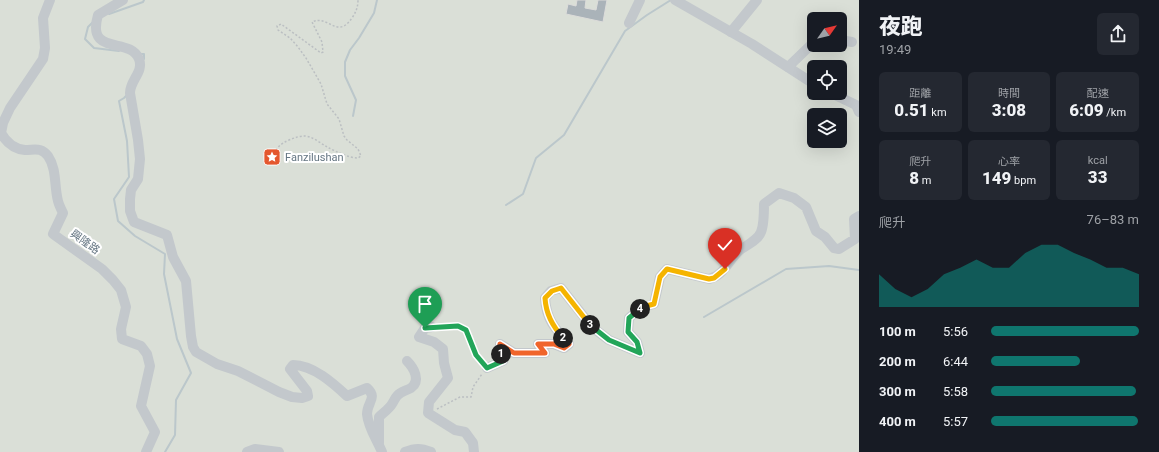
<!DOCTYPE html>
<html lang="zh-TW">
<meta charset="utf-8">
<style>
:root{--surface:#171b24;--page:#242831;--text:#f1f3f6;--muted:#9ea1a6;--accent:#0f766e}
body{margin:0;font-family:Roboto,"Noto Sans TC",sans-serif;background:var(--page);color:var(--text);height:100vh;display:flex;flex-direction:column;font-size:15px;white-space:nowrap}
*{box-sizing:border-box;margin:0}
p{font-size:13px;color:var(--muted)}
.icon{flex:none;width:22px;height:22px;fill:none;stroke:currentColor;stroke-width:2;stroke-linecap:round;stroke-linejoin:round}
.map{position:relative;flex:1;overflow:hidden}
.sheet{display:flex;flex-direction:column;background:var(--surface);width:300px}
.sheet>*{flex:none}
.needle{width:26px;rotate:56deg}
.tools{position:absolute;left:807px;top:12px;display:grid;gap:8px}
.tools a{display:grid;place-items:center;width:40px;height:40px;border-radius:6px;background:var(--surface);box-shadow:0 4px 16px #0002;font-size:20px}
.pin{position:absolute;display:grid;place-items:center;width:34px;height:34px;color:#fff;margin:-41px -17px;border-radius:50% 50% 50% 0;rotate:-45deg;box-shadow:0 0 4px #0007}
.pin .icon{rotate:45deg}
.km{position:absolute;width:20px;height:20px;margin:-10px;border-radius:50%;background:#222;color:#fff;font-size:11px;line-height:20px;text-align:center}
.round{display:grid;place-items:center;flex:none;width:42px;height:42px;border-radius:6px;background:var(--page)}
.headline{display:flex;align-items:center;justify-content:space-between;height:68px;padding:0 20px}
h1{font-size:22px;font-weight:800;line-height:30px}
.figures{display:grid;grid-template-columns:repeat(3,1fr);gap:6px;height:68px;padding:4px 20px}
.figures div{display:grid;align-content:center;border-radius:6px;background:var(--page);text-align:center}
.figures b{font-size:17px;font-weight:800}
.figures small{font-size:11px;font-weight:400}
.figures p{font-size:11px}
.chart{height:112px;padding:8px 20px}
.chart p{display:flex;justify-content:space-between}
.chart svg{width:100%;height:72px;margin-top:4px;fill:var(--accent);opacity:.7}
ul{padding:0 20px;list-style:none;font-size:13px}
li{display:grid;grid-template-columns:64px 48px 1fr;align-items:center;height:30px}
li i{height:10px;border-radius:5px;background:var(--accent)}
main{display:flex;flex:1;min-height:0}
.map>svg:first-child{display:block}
.green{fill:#dadfd7;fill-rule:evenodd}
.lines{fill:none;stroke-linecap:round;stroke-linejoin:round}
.stream{stroke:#bbc7cb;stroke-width:2}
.building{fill:#aab3b9;stroke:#dcdcda}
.path{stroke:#bbbfc2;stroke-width:1.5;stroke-dasharray:2 2;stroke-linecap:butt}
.minor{stroke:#c3c8cc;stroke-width:10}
.split-1-casing{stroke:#fff;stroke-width:8}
.split-2-casing{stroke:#fff;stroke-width:8}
.split-3-casing{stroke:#fff;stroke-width:8}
.split-4-casing{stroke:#fff;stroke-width:8}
.split-5-casing{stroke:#fff;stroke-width:8}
.split-1{stroke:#22a559;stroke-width:5}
.split-2{stroke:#f0652b;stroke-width:5}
.split-3{stroke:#f5b400;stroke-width:5}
.split-4{stroke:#22a559;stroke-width:5}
.split-5{stroke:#f5b400;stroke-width:5}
.labels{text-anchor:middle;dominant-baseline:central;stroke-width:4;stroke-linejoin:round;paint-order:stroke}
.poi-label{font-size:11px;fill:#657683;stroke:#fff;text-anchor:start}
.street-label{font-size:11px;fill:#657683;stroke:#fff}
</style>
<main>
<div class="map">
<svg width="859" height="452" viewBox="0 0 859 452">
<rect width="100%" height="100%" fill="#fafaf8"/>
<!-- green -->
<path class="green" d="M0 0H859V452H0ZM814 19H840V45H814ZM814 67H840V93H814ZM814 115H840V141H814Z"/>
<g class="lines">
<!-- stream -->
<g class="stream">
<polyline points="109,14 143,2 144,0"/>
<polyline points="93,22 88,27 85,39 94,48 119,51"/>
<polyline points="139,54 144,54 144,59"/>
<polyline points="127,95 124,98 119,101 127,141 129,177 114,199 118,221 135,236 165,254 164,274 177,339 191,373 176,400 175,435 165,452"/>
<polyline points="353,116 356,100 345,76 345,62 350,50 359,38 374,13 377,0"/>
<polyline points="506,205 523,194 536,158 564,135 625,31 647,15 671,0"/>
<polyline points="704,317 786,269 829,266 859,270"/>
</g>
</g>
<!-- building -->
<polygon class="building" points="577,0 586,0 585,8 596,10 598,0 607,0 603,22 566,14 568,4 576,6"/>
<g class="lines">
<!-- path -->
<g class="path">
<path d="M272 157C276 148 280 144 289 140 294 138 299 136 304 136 313 136 321 144 329 148 337 152 349 158 358 158L361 156 358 149 347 140 344 136 339 119 327 104 321 84 306 58 298 47 290 38 278 30 277 26 281 24 321 53 323 52 322 42 312 22C328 14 337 40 352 18 356 12 358 7 358 0"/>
<polyline points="439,327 458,326 466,330 476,355 482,362"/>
<polyline points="437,409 460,397 471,397 473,387 482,374"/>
</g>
<!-- minor -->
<g class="minor">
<path d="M50 0 43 18 45 48 43 59 10 108 3 123 1 133C6 142 14 149 25 150 35 150 41 147 48 156 57 169 54 186 58 201 59 205 61 209 63 213L53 234 102 269 113 280 121 290 126 307 121 329 122 339 141 346 147 354 150 366 141 406 155 432 146 452"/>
<path d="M123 0 98 15C86 57 130 36 139 59 144 72 130 80 130 93L138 140 140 159 138 179 131 190 130 199V211L134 222 167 235 173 257 186 281 191 336 193 347 196 352 217 364 238 371 279 392 292 397 302 398 308 396 307 391 290 369 293 365C313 365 333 383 347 396L367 388C378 398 367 402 367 414 368 427 377 440 382 452"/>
<polyline points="675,0 752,44 814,84"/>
<polyline points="629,23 640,0"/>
<polyline points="731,32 757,0"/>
<polyline points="840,40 852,42"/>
<polyline points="788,67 814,42"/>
<polyline points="831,93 856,105 859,112"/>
<polyline points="432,327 425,328 419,337 434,342 443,349 444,363 448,378 429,402 428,413 455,430 465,432 473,443 474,452"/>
<path d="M487 368 503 361 500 344 514 353H545L538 344H554L564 348 569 344C555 329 546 319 545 298L551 291 561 288 592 327 609 340 640 353 637 342 628 332 629 318 642 307 654 304 660 277 667 269 709 279C724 276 729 259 740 250 747 245 758 240 761 232 764 225 764 211 764 204L779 193 794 198 806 207 816 231 825 237 834 248 839 249 855 239 854 219 859 216"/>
<path d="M379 443V417C383 413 389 409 392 404 394 401 395 398 397 396 401 391 406 391 411 388 421 381 414 368 407 361"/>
<polyline points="247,452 255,449 279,452"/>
<path d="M405 452C415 448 421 448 431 452"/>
</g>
</g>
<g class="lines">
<!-- split-1 casing -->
<g class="split-1-casing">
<polyline id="split-1" points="425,328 458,326 466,330 476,355 487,368 503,361 501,354"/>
</g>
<!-- split-2 casing -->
<g class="split-2-casing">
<polyline id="split-2" points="501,354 500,344 514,353 545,353 538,344 554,344 564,348 569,344 563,338"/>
</g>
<!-- split-3 casing -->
<g class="split-3-casing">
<path id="split-3" d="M563 338C552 325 546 314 545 298L552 291 561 288 590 325"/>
</g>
<!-- split-4 casing -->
<g class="split-4-casing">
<polyline id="split-4" points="590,325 609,340 640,353 637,342 628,332 629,318 640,309"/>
</g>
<!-- split-5 casing -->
<g class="split-5-casing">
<polyline id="split-5" points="640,309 642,307 654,304 660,277 667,269 709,279 714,278 725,269"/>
</g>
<!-- split-1 -->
<use href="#split-1" class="split-1"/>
<!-- split-2 -->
<use href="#split-2" class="split-2"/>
<!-- split-3 -->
<use href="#split-3" class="split-3"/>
<!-- split-4 -->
<use href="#split-4" class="split-4"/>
<!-- split-5 -->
<use href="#split-5" class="split-5"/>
</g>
<!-- icons -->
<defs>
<g id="sight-square" transform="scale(0.9)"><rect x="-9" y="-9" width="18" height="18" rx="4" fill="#e4572e" stroke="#fff"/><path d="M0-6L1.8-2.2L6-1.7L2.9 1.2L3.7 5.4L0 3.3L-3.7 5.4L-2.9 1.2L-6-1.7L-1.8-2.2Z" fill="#fff"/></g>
</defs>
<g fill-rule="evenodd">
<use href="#sight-square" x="272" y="157"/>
</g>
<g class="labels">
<!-- poi labels -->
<g class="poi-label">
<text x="285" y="157">Fanzilushan</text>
</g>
<!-- street labels -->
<g class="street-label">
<text transform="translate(85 242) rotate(36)">興隆路</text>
</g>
</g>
</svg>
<div class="tools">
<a><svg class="needle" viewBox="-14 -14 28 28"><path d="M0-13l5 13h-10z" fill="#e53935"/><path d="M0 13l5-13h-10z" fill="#9ea1a6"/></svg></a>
<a><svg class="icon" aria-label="locate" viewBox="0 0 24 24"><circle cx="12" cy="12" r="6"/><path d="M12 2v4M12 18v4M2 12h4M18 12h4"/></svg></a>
<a><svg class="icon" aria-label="layers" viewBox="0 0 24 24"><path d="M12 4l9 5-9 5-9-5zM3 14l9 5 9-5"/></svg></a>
</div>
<div class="pin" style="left:425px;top:328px;background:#1e9e55"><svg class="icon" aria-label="arrive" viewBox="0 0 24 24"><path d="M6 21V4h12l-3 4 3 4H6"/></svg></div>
<div class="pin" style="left:725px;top:269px;background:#d93025"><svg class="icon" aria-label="check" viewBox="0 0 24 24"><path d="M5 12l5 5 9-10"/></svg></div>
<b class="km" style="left:501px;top:354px">1</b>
<b class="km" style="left:563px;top:338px">2</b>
<b class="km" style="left:590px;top:325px">3</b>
<b class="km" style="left:640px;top:309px">4</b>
</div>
<section class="sheet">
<div class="headline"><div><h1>夜跑</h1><p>19:49</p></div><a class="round"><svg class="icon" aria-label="share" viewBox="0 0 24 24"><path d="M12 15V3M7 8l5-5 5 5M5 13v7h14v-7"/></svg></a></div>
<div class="figures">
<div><p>距離</p><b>0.51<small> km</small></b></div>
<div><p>時間</p><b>3:08</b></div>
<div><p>配速</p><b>6:09<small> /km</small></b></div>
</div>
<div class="figures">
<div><p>爬升</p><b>8<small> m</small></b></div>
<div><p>心率</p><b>149<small> bpm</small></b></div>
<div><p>kcal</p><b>33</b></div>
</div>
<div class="chart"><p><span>爬升</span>76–83 m</p>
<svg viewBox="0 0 160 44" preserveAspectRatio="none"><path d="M0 44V24L10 33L20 38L30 33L40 24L50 20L60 15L70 20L80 20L90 11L100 6L110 6L120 11L130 15L140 20L150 20L160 24V44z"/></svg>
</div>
<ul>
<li><b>100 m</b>5:56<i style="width:100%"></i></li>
<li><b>200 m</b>6:44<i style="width:60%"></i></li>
<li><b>300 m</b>5:58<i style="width:98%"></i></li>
<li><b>400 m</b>5:57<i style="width:99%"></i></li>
</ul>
</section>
</main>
